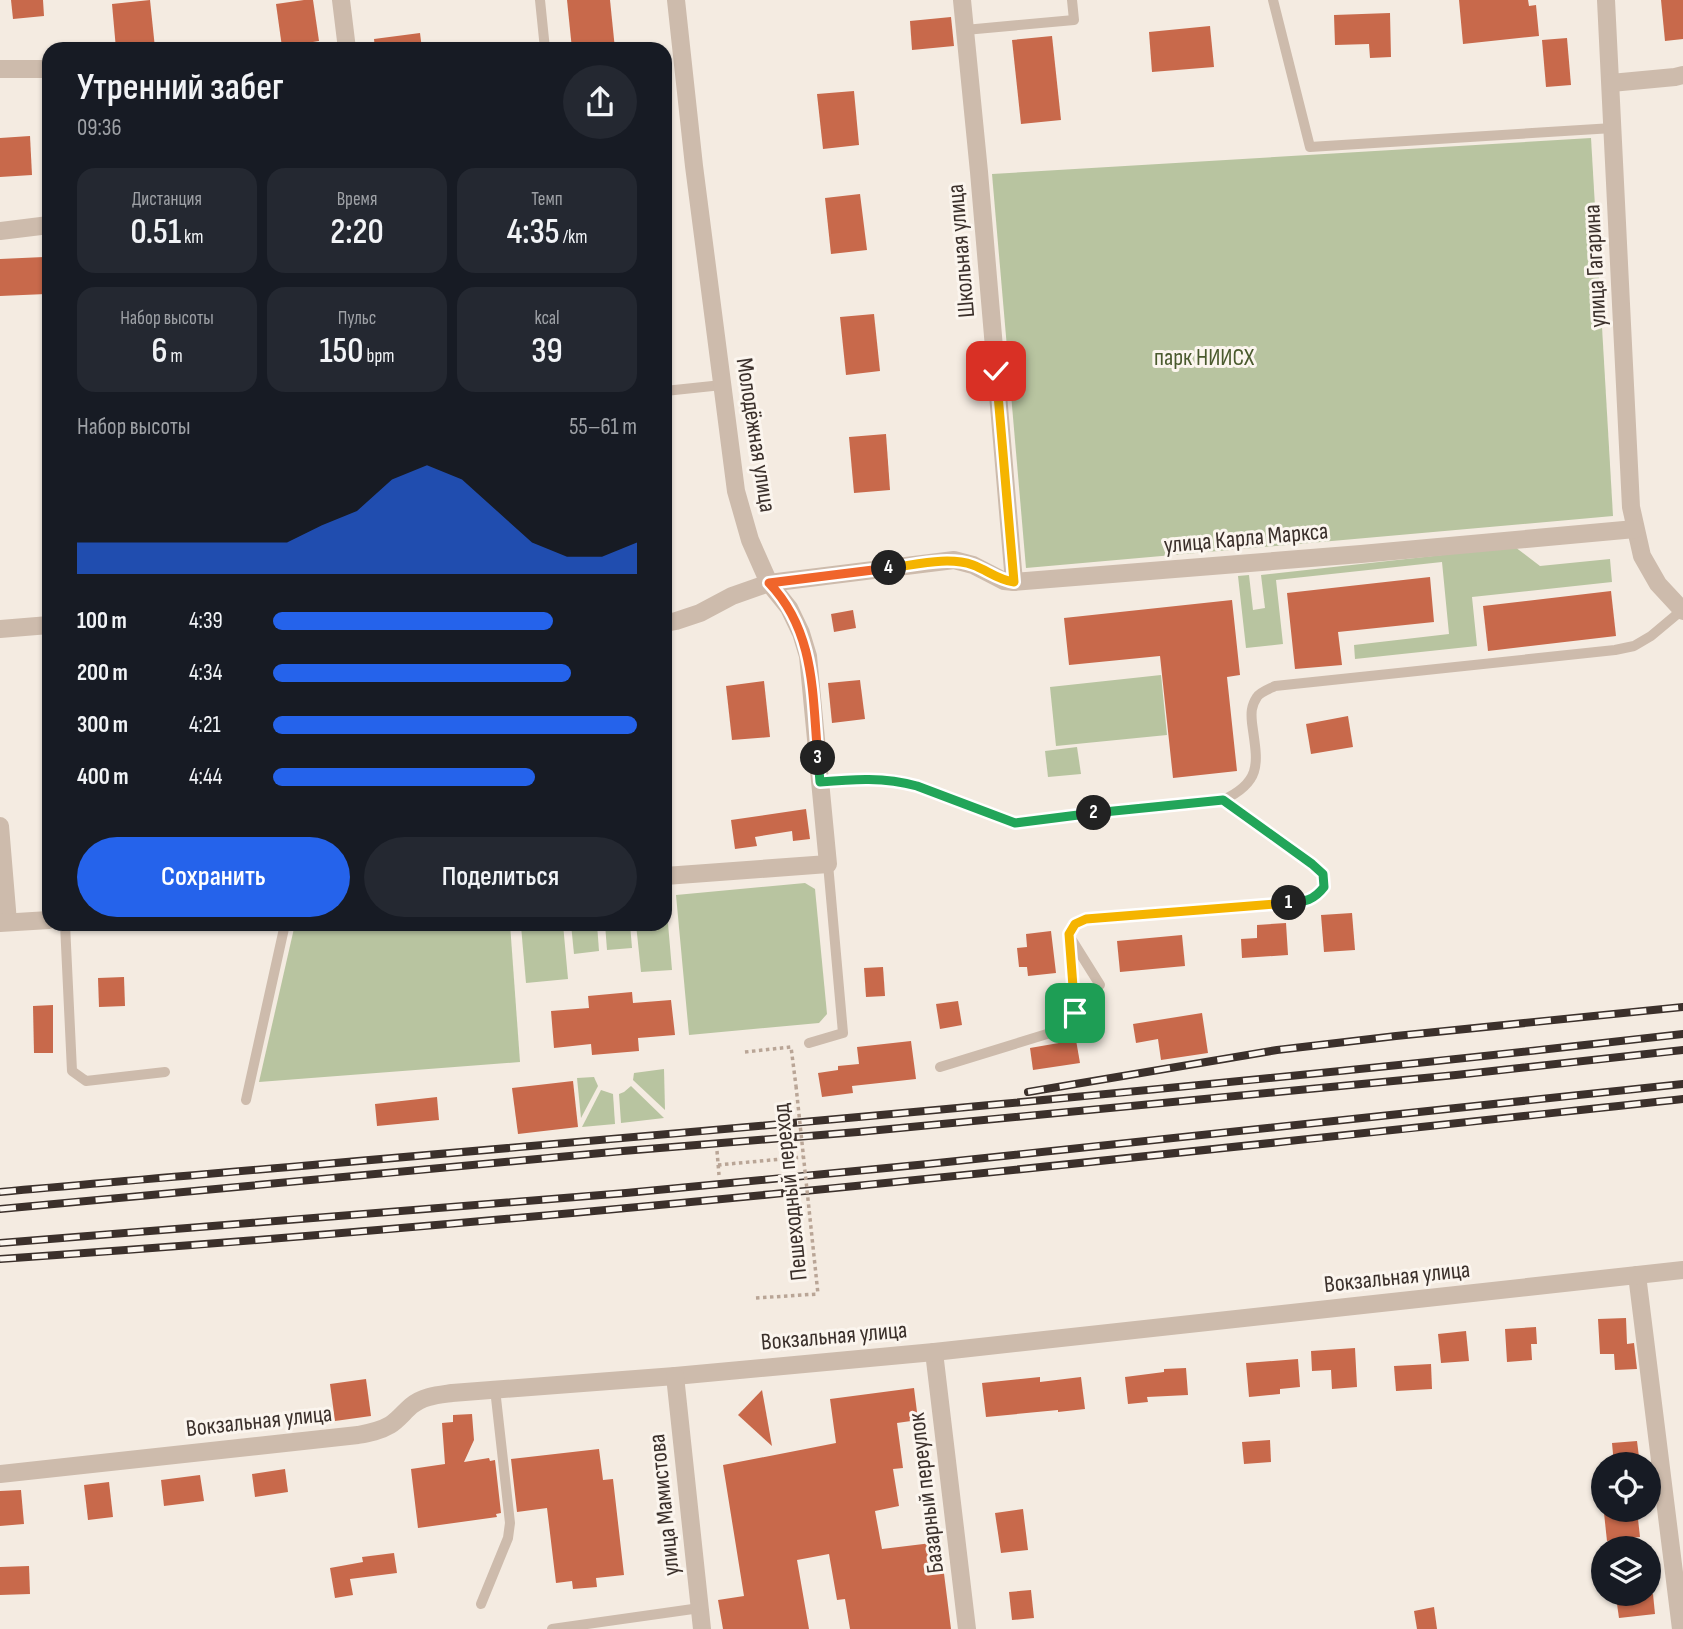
<!DOCTYPE html>
<html lang="ru">
<meta charset="utf-8">
<style>
:root{--surface:#171b24;--page:#242831;--text:#f1f3f6;--muted:#9ea1a6;--accent:#2563eb}
body{margin:0;font-family:"Sofia Sans Condensed",sans-serif;background:var(--page);color:var(--text);height:100vh;display:flex;flex-direction:column;font-size:26px;white-space:nowrap}
*{box-sizing:border-box;margin:0}
p{font-size:23px;color:var(--muted)}
.icon{flex:none;width:38px;height:38px;fill:none;stroke:currentColor;stroke-width:2;stroke-linecap:round;stroke-linejoin:round}
.map{position:relative;flex:1;overflow:hidden}
.details{position:absolute;left:42px;top:42px;width:630px;height:889px;display:flex;flex-direction:column;background:var(--surface);border-radius:21px;box-shadow:0 2px 5px #0004}
.details>*{flex:none}
.tools{position:absolute;left:1591px;top:1452px;display:grid;gap:14px}
.tools a{display:grid;place-items:center;width:70px;height:70px;border-radius:50%;background:var(--surface);box-shadow:0 2px 5px #0004;font-size:35px}
.pin{position:absolute;display:grid;place-items:center;width:60px;height:60px;color:#fff;margin:-30px;border-radius:14px;box-shadow:0 4px 10px #0006}
.km{position:absolute;width:35px;height:35px;margin:-18px;border-radius:50%;background:#222;color:#fff;font-size:19px;line-height:35px;text-align:center}
.round{display:grid;place-items:center;flex:none;width:74px;height:74px;border-radius:37px;background:var(--page)}
.head{display:flex;align-items:center;justify-content:space-between;height:119px;padding:0 35px}
h1{font-size:38px;font-weight:600;line-height:52px}
.stats{display:grid;grid-template-columns:repeat(3,1fr);gap:10px;height:119px;padding:7px 35px}
.stats div{display:grid;align-content:center;border-radius:18px;background:var(--page);text-align:center}
.stats b{font-size:35px;font-weight:600}
.stats small{font-size:19px;font-weight:400}
.stats p{font-size:19px}
.chart{height:196px;padding:14px 35px}
.chart p{display:flex;justify-content:space-between}
.chart svg{width:100%;height:126px;margin-top:7px;fill:var(--accent);opacity:.7}
.cta{display:flex;gap:14px;margin-top:auto;padding:14px 35px}
.cta a{flex:1;height:80px;border-radius:42px;background:var(--accent);color:#fff;font-size:28px;font-weight:600;line-height:80px;text-align:center}
.cta a+a{background:var(--page);color:var(--text)}
ul{padding:0 35px;list-style:none;font-size:23px}
li{display:grid;grid-template-columns:112px 84px 1fr;align-items:center;height:52px}
li i{height:18px;border-radius:9px;background:var(--accent)}
.map>svg:first-child{display:block}
.green{fill:#b8c4a0}
.building{fill:#c8694b}
.lines{fill:none;stroke-linecap:round;stroke-linejoin:round}
.path{stroke:#b9a596;stroke-width:3.5;stroke-dasharray:3.5 3.5;stroke-linecap:butt}
.service{stroke:#cdbbac;stroke-width:10}
.minor{stroke:#cdbbac;stroke-width:18}
.tertiary{stroke:#cdbbac;stroke-width:18}
.rail-casing{stroke:#3b302b;stroke-width:8}
.rail{stroke:#fbf5ee;stroke-width:5;stroke-dasharray:16;stroke-linecap:butt}
.path-bridge{stroke:#b9a596;stroke-width:3.5;stroke-dasharray:3.5 3.5;stroke-linecap:butt}
.split-1-casing{stroke:#fff;stroke-width:14}
.split-2-casing{stroke:#fff;stroke-width:14}
.split-3-casing{stroke:#fff;stroke-width:14}
.split-4-casing{stroke:#fff;stroke-width:14}
.split-5-casing{stroke:#fff;stroke-width:14}
.split-1{stroke:#f5b400;stroke-width:9}
.split-2{stroke:#22a559;stroke-width:9}
.split-3{stroke:#22a559;stroke-width:9}
.split-4{stroke:#f0652b;stroke-width:9}
.split-5{stroke:#f5b400;stroke-width:9}
.labels{text-anchor:middle;dominant-baseline:central;stroke-width:6;stroke-linejoin:round;paint-order:stroke}
.street-label{font-size:24px;fill:#3b302b;stroke:#fbf5ee}
.park-label{font-size:24px;fill:#4a5a2e;stroke:#fbf5ee}
</style>
<div class="map">
<svg width="1683" height="1629" viewBox="0 0 1683 1629">
<rect width="100%" height="100%" fill="#f4ebe1"/>
<!-- green -->
<g class="green">
<polygon points="1591,138 1613,516 1026,568 992,174"/>
<polygon points="1515,547 1540,566 1610,559 1612,582 1472,597 1477,646 1355,659 1354,645 1449,634 1442,562 1276,580 1283,644 1246,648 1238,576 1249,575 1253,610 1265,608 1261,575"/>
<polygon points="1161,675 1167,735 1056,746 1050,687"/>
<polygon points="1077,747 1081,774 1048,777 1045,751"/>
<polygon points="805,883 815,889 827,1014 819,1023 689,1035 676,895"/>
<polygon points="665,912 667,912 672,970 641,972 636,924 665,924"/>
<polygon points="295,924 510,924 520,1062 259,1082"/>
<polygon points="541,924 563,924 568,979 526,983 521,926"/>
<polygon points="571,924 597,924 599,951 574,954"/>
<polygon points="605,924 630,924 632,948 607,950"/>
<polygon points="664,1069 665,1110 633,1080 634,1073"/>
<polygon points="594,1077 598,1086 581,1118 577,1078"/>
<polygon points="631,1086 664,1118 621,1123 619,1094 624,1092"/>
<polygon points="601,1090 613,1094 615,1124 582,1127"/>
</g>
<!-- building -->
<g class="building">
<polygon points="11,0 43,0 44,16 13,19"/>
<polygon points="150,0 155,48 116,49 112,4"/>
<polygon points="304,0 313,0 319,41 282,47 276,4"/>
<polygon points="567,0 610,0 615,49 572,49"/>
<polygon points="1459,0 1528,0 1529,6 1536,5 1539,36 1463,44"/>
<polygon points="1661,0 1683,0 1683,39 1665,41"/>
<polygon points="1390,13 1391,57 1370,58 1369,44 1335,45 1334,15"/>
<polygon points="951,17 954,46 912,50 910,21"/>
<polygon points="1210,26 1214,67 1152,72 1149,32"/>
<polygon points="420,33 422,49 375,49 374,39"/>
<polygon points="1052,36 1061,120 1021,124 1012,40"/>
<polygon points="1567,38 1571,85 1546,87 1542,40"/>
<polygon points="854,91 859,145 823,149 817,94"/>
<polygon points="30,136 32,175 0,177 0,138"/>
<polygon points="860,194 867,250 831,254 825,198"/>
<polygon points="44,257 46,294 0,296 0,259"/>
<polygon points="874,314 880,371 846,375 840,317"/>
<polygon points="886,434 890,490 854,493 849,437"/>
<polygon points="1430,577 1434,622 1338,632 1342,665 1295,669 1287,593"/>
<polygon points="1611,591 1616,636 1488,651 1483,606"/>
<polygon points="1232,600 1240,675 1227,677 1237,771 1173,778 1160,656 1069,665 1064,618"/>
<polygon points="853,610 856,628 834,632 831,614"/>
<polygon points="860,680 865,719 832,723 828,683"/>
<polygon points="764,681 770,737 732,740 726,686"/>
<polygon points="1348,716 1353,747 1311,754 1306,724"/>
<polygon points="806,809 810,839 793,841 792,831 755,837 757,846 735,849 731,820"/>
<polygon points="1352,913 1355,950 1324,952 1321,915"/>
<polygon points="1286,923 1288,955 1242,958 1241,939 1257,938 1257,925"/>
<polygon points="1051,931 1056,973 1028,976 1027,967 1019,967 1017,948 1027,947 1026,934"/>
<polygon points="1182,935 1185,966 1120,972 1117,941"/>
<polygon points="883,967 885,996 866,997 864,968"/>
<polygon points="124,977 125,1006 99,1007 98,978"/>
<polygon points="632,992 633,1003 671,1000 675,1035 638,1038 639,1051 592,1055 591,1044 554,1048 551,1011 589,1008 588,996"/>
<polygon points="958,1001 962,1025 940,1029 936,1004"/>
<polygon points="53,1005 53,1053 34,1053 33,1006"/>
<polygon points="1202,1013 1208,1053 1161,1060 1158,1039 1136,1043 1133,1024"/>
<polygon points="1076,1040 1080,1063 1033,1070 1030,1048"/>
<polygon points="911,1041 916,1079 852,1086 853,1093 822,1097 818,1073 838,1070 838,1066 859,1064 857,1047"/>
<polygon points="573,1081 578,1127 518,1134 512,1088"/>
<polygon points="437,1097 439,1120 377,1126 375,1104"/>
<polygon points="1626,1318 1627,1344 1634,1343 1637,1369 1615,1370 1614,1354 1600,1354 1598,1319"/>
<polygon points="1536,1327 1537,1344 1531,1344 1532,1360 1507,1362 1505,1329"/>
<polygon points="1466,1331 1469,1361 1441,1363 1438,1334"/>
<polygon points="1355,1348 1357,1387 1332,1389 1331,1370 1312,1371 1311,1351"/>
<polygon points="1298,1359 1300,1387 1280,1389 1280,1394 1249,1397 1246,1363"/>
<polygon points="1431,1364 1432,1389 1396,1391 1394,1366"/>
<polygon points="1186,1368 1188,1395 1147,1397 1148,1402 1128,1404 1125,1377 1164,1372 1164,1369"/>
<polygon points="1040,1377 1040,1382 1081,1377 1085,1409 1058,1412 1058,1410 986,1417 982,1383"/>
<polygon points="366,1379 371,1416 335,1421 330,1384"/>
<polygon points="914,1388 918,1420 897,1423 903,1468 893,1469 899,1506 875,1511 882,1549 940,1542 951,1629 850,1629 845,1599 837,1600 829,1554 797,1560 809,1629 723,1629 718,1600 744,1596 723,1465 836,1443 830,1399"/>
<polygon points="762,1390 772,1446 738,1415"/>
<polygon points="472,1414 474,1440 464,1462 489,1458 490,1461 495,1460 501,1513 496,1514 497,1517 418,1528 411,1469 445,1464 442,1423 453,1422 453,1415"/>
<polygon points="1270,1440 1271,1462 1244,1464 1242,1442"/>
<polygon points="1637,1441 1640,1465 1614,1465 1612,1443"/>
<polygon points="599,1449 603,1480 613,1479 624,1575 596,1578 597,1587 573,1589 572,1581 556,1583 547,1508 517,1512 511,1459"/>
<polygon points="285,1469 288,1492 255,1497 252,1474"/>
<polygon points="200,1475 204,1501 164,1506 161,1480"/>
<polygon points="109,1482 113,1517 88,1520 84,1485"/>
<polygon points="21,1490 24,1524 0,1526 0,1491"/>
<polygon points="1023,1509 1028,1550 1001,1553 995,1513"/>
<polygon points="1630,1510 1637,1510 1640,1537 1607,1541 1604,1513"/>
<polygon points="394,1553 397,1573 350,1579 353,1595 335,1598 330,1568 363,1562 362,1557"/>
<polygon points="29,1566 30,1594 0,1595 0,1567"/>
<polygon points="1031,1590 1034,1618 1012,1620 1009,1592"/>
<polygon points="1653,1594 1655,1614 1619,1618 1616,1597"/>
<polygon points="1434,1607 1437,1629 1417,1629 1414,1611"/>
</g>
<g class="lines">
<!-- path -->
<g class="path">
<polyline points="745,1052 791,1047 796,1086"/>
<polyline points="717,1151 719,1175"/>
<polyline points="718,1165 803,1157"/>
<polyline points="756,1298 818,1294"/>
</g>
<!-- service -->
<g class="service">
<polyline points="540,0 545,49"/>
<polyline points="1273,0 1310,147 1613,128"/>
<polyline points="965,30 1074,20 1072,0"/>
<polyline points="665,391 722,385"/>
<path d="M820 782C854 779 884 777 917 786L1015 823 1046 820 1065 816 1223 800C1264 781 1257 761 1252 723 1251 713 1251 706 1257 697 1260 692 1269 689 1275 686L1615 650 1634 646 1651 636 1682 610"/>
<polyline points="65,924 72,1071 86,1081 165,1072"/>
<polyline points="1070,937 1100,985"/>
<polyline points="809,1043 843,1033 828,864"/>
<polyline points="940,1067 1060,1030 1071,1022 1075,1013 1069,934 1075,924 1086,919 1302,902 1317,895 1324,886 1323,874 1312,864 1223,800"/>
<polyline points="246,1100 285,924"/>
<polyline points="481,1604 508,1538 510,1523 495,1389"/>
<polyline points="552,1629 700,1608"/>
</g>
<!-- minor -->
<g class="minor">
<polyline points="341,0 347,49"/>
<polyline points="962,0 979,172 1014,582"/>
<polyline points="1606,0 1631,507 1642,556 1658,584 1683,611"/>
<polyline points="0,69 49,69"/>
<polyline points="1611,83 1675,77 1683,75"/>
<polyline points="0,231 49,225"/>
<polyline points="665,623 676,621 700,613 732,596 769,583 954,560 973,565 1004,581 1014,582 1361,554 1635,529"/>
<polyline points="0,629 49,625"/>
<polyline points="0,826 8,922"/>
<polyline points="665,876 828,864 808,656 801,633 789,608 769,583 750,540 736,491 694,166 676,0"/>
<polyline points="0,923 49,920"/>
<polyline points="1637,1275 1681,1629"/>
<polyline points="934,1352 967,1629"/>
<path d="M0 1474 358 1435C369 1433 380 1431 390 1425 398 1420 404 1412 411 1406 423 1396 438 1395 452 1393L675 1376 934 1352 1683 1270"/>
</g>
<!-- tertiary -->
<polyline class="tertiary" points="675,1376 702,1629"/>
<!-- rail casing -->
<g class="rail-casing">
<g id="rail">
<polyline points="1028,1092 1277,1050 1396,1036 1683,1007"/>
<path d="M0 1192C561 1143 1123 1098 1683 1034"/>
<polyline points="0,1209 623,1151 858,1132 1456,1075 1683,1050"/>
<polyline points="0,1243 626,1193 928,1164 1683,1084"/>
<path d="M0 1259C562 1221 1123 1159 1683 1099"/>
</g>
</g>
<!-- rail -->
<use href="#rail" class="rail"/>
<!-- path-bridge -->
<polyline class="path-bridge" points="796,1086 818,1294"/>
</g>
<g class="lines">
<!-- split-1 casing -->
<g class="split-1-casing">
<polyline id="split-1" points="1075,1013 1069,934 1075,924 1086,919 1289,903"/>
</g>
<!-- split-2 casing -->
<g class="split-2-casing">
<path id="split-2" d="M1094 813 1223 800 1312 864 1323 874 1324 887C1314 900 1305 902 1289 903"/>
</g>
<!-- split-3 casing -->
<g class="split-3-casing">
<path id="split-3" d="M818 758 820 782C854 779 884 777 917 786L1015 823 1094 813"/>
</g>
<!-- split-4 casing -->
<g class="split-4-casing">
<path id="split-4" d="M818 758C812 695 816 632 769 583L889 568"/>
</g>
<!-- split-5 casing -->
<g class="split-5-casing">
<path id="split-5" d="M889 568C915 565 948 556 973 565 987 570 998 580 1014 582L996 371"/>
</g>
<!-- split-1 -->
<use href="#split-1" class="split-1"/>
<!-- split-2 -->
<use href="#split-2" class="split-2"/>
<!-- split-3 -->
<use href="#split-3" class="split-3"/>
<!-- split-4 -->
<use href="#split-4" class="split-4"/>
<!-- split-5 -->
<use href="#split-5" class="split-5"/>
</g>
<g class="labels">
<!-- street labels -->
<g class="street-label">
<text transform="translate(961 251) rotate(-95)">Школьная улица</text>
<text transform="translate(1595 266) rotate(-93)">улица Гагарина</text>
<text transform="translate(756 435) rotate(81)">Молодёжная улица</text>
<text transform="translate(1246 538) rotate(-5)">улица Карла Маркса</text>
<text transform="translate(790 1192) rotate(-96)">Пешеходный переход</text>
<text transform="translate(1397 1277) rotate(-6)">Вокзальная улица</text>
<text transform="translate(834 1336) rotate(-5)">Вокзальная улица</text>
<text transform="translate(259 1421) rotate(-6)">Вокзальная улица</text>
<text transform="translate(926 1493) rotate(-97)">Базарный переулок</text>
<text transform="translate(664 1505) rotate(-96)">улица Мамистова</text>
</g>
<!-- park labels -->
<g class="park-label">
<text x="1204" y="357">парк НИИСХ</text>
</g>
</g>
</svg>
<div class="tools">
<a><svg class="icon" aria-label="locate" viewBox="0 0 24 24"><circle cx="12" cy="12" r="6"/><path d="M12 2v4M12 18v4M2 12h4M18 12h4"/></svg></a>
<a><svg class="icon" aria-label="layers" viewBox="0 0 24 24"><path d="M12 4l9 5-9 5-9-5zM3 14l9 5 9-5"/></svg></a>
</div>
<div class="pin" style="left:1075px;top:1013px;background:#1e9e55"><svg class="icon" aria-label="arrive" viewBox="0 0 24 24"><path d="M6 21V4h12l-3 4 3 4H6"/></svg></div>
<div class="pin" style="left:996px;top:371px;background:#d93025"><svg class="icon" aria-label="check" viewBox="0 0 24 24"><path d="M5 12l5 5 9-10"/></svg></div>
<b class="km" style="left:1289px;top:903px">1</b>
<b class="km" style="left:1094px;top:813px">2</b>
<b class="km" style="left:818px;top:758px">3</b>
<b class="km" style="left:889px;top:568px">4</b>
<section class="details">
<div class="head"><div><h1>Утренний забег</h1><p>09:36</p></div><a class="round"><svg class="icon" aria-label="share" viewBox="0 0 24 24"><path d="M12 15V3M7 8l5-5 5 5M5 13v7h14v-7"/></svg></a></div>
<div class="stats">
<div><p>Дистанция</p><b>0.51<small> km</small></b></div>
<div><p>Время</p><b>2:20</b></div>
<div><p>Темп</p><b>4:35<small> /km</small></b></div>
</div>
<div class="stats">
<div><p>Набор высоты</p><b>6<small> m</small></b></div>
<div><p>Пульс</p><b>150<small> bpm</small></b></div>
<div><p>kcal</p><b>39</b></div>
</div>
<div class="chart"><p><span>Набор высоты</span>55–61 m</p>
<svg viewBox="0 0 160 44" preserveAspectRatio="none"><path d="M0 44V33L10 33L20 33L30 33L40 33L50 33L60 33L70 27L80 22L90 11L100 6L110 11L120 22L130 33L140 38L150 38L160 33V44z"/></svg>
</div>
<ul>
<li><b>100 m</b>4:39<i style="width:77%"></i></li>
<li><b>200 m</b>4:34<i style="width:82%"></i></li>
<li><b>300 m</b>4:21<i style="width:100%"></i></li>
<li><b>400 m</b>4:44<i style="width:72%"></i></li>
</ul>
<div class="cta"><a>Сохранить</a><a>Поделиться</a></div>
</section>
</div>
